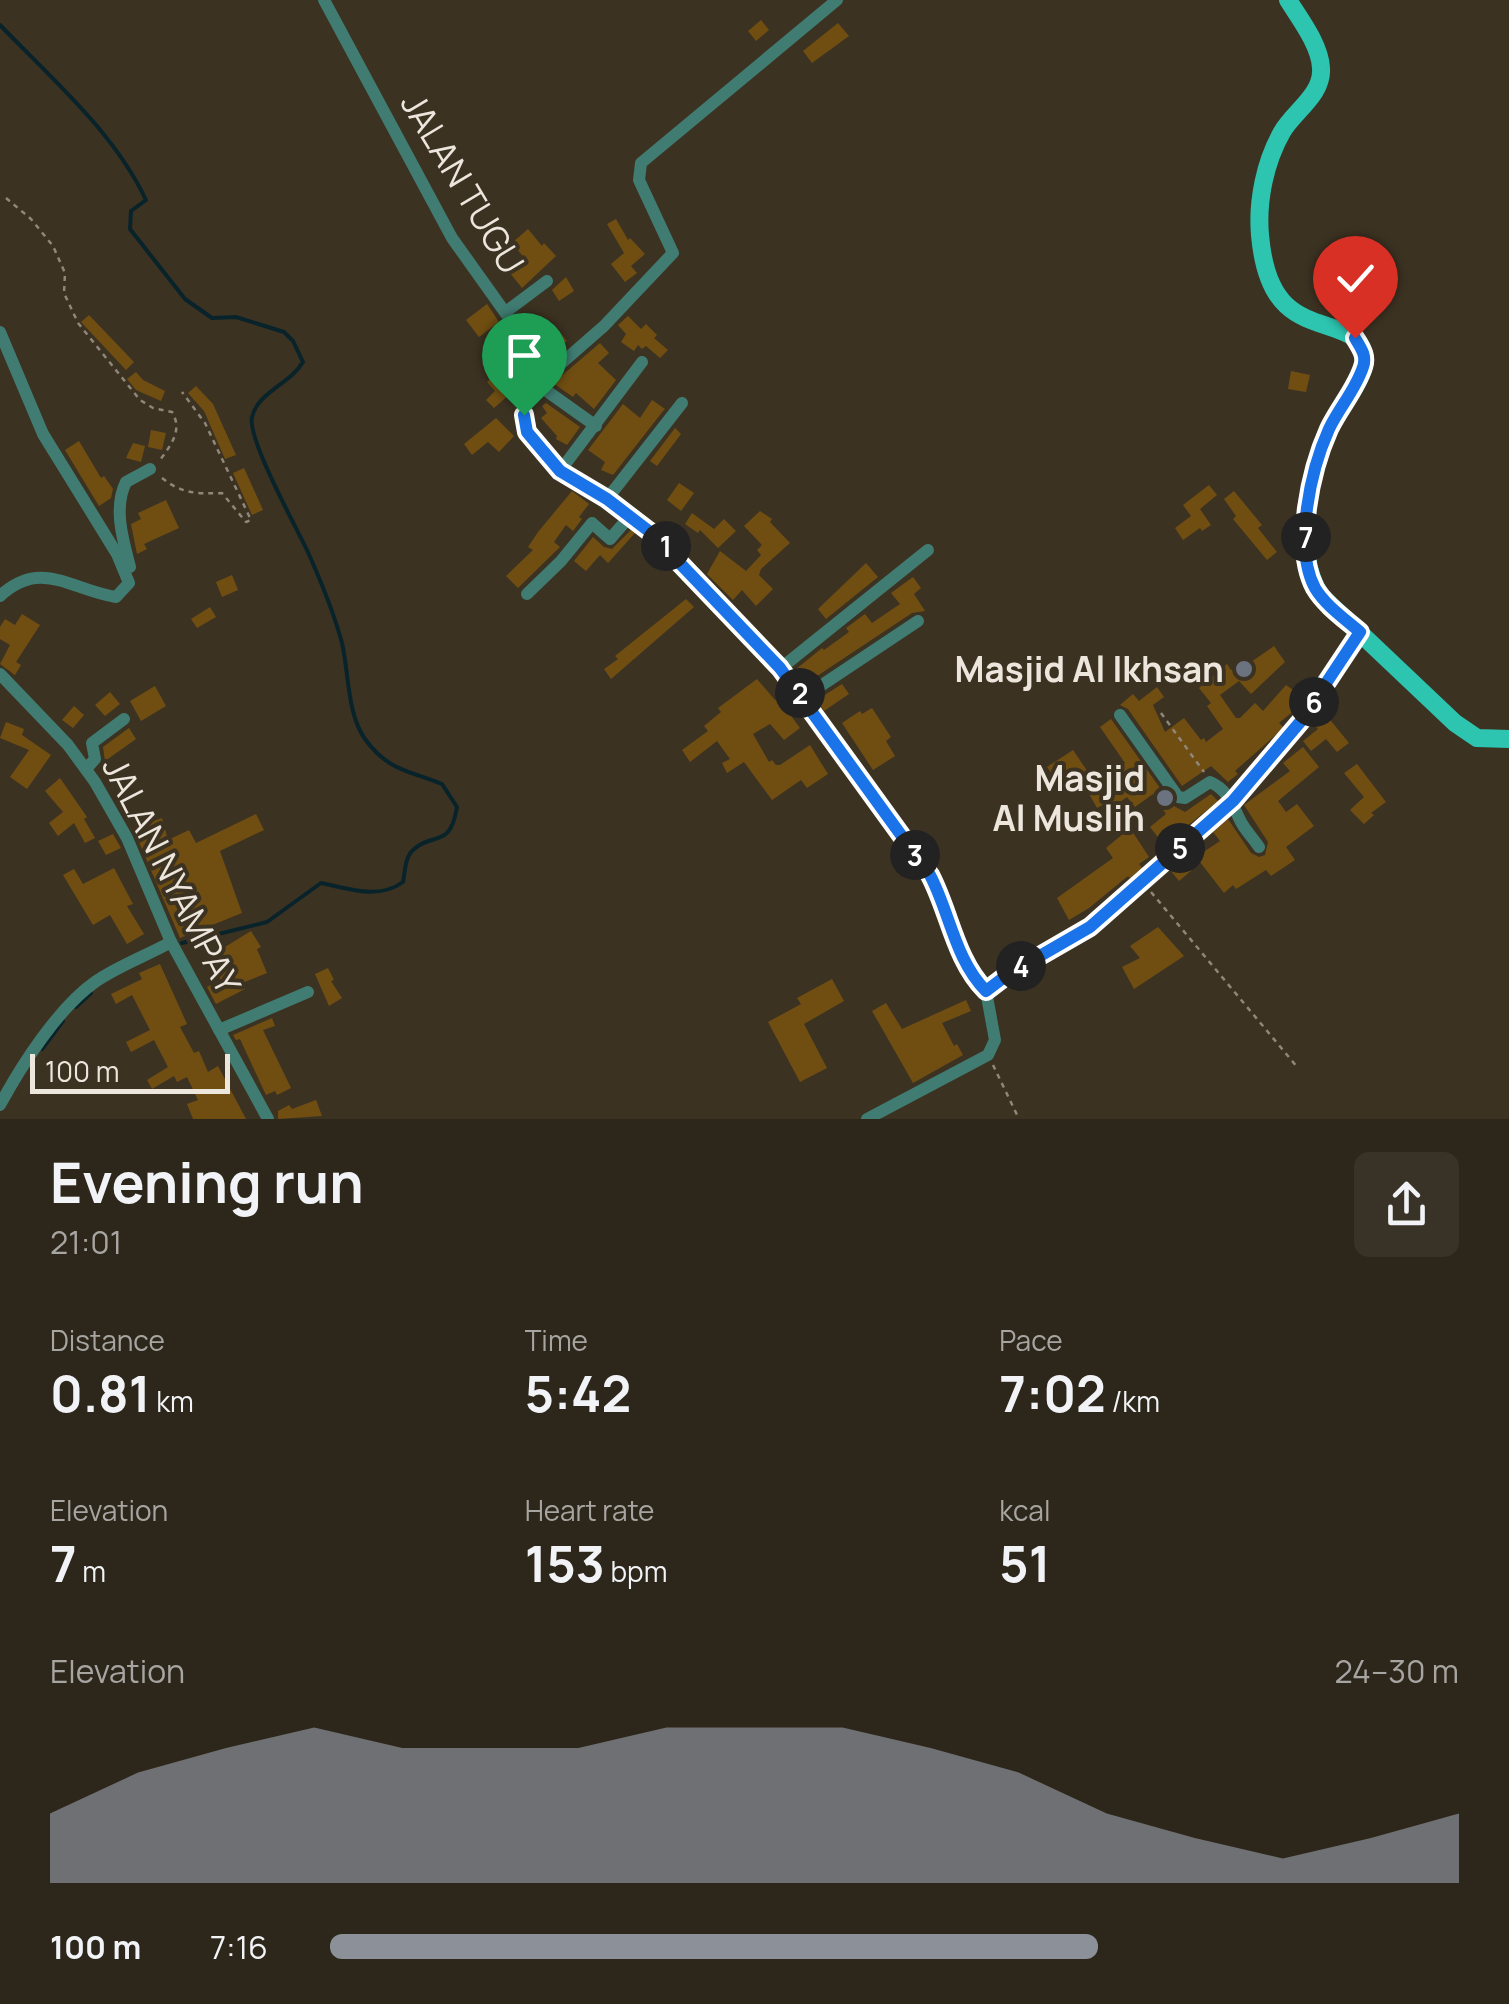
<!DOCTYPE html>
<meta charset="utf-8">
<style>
:root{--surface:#2d261a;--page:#393227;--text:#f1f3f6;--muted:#a7a5a2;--accent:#8c9099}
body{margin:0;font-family:Manrope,sans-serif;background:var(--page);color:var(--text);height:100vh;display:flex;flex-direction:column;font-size:38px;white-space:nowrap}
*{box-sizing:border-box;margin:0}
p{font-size:32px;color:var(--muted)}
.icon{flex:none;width:55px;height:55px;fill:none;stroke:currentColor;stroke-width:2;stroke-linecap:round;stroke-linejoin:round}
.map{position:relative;height:1119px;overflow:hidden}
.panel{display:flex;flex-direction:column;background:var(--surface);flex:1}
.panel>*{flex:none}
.scale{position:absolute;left:30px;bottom:25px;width:200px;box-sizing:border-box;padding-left:10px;border:5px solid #ede6dd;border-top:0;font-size:28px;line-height:35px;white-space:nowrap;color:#ede6dd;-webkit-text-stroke:8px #3c3222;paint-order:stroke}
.pin{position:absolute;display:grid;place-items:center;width:85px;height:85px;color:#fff;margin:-102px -42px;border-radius:50% 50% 50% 0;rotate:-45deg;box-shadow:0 0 10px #0007}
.pin .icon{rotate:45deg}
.km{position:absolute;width:50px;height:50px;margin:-25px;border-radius:50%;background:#222;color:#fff;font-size:28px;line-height:50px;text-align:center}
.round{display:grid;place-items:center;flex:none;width:105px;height:105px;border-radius:15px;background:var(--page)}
.summary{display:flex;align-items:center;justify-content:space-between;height:170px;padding:0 50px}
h1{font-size:55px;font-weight:700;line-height:75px}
.figures{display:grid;grid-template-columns:repeat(3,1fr);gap:15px;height:170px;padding:10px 50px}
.figures div{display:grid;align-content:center}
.figures b{font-size:50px;font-weight:700}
.figures small{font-size:28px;font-weight:400}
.figures p{font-size:28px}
.chart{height:280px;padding:20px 50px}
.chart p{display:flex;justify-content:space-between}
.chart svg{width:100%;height:180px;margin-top:10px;fill:var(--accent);opacity:.7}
ul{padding:0 50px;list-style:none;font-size:32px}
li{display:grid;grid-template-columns:160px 120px 1fr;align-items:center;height:75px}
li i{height:25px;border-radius:12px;background:var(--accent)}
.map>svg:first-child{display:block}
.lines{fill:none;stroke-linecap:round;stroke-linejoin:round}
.stream{stroke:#09232b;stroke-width:4}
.building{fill:#704e12}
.path{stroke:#8f877a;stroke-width:2.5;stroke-dasharray:5 5;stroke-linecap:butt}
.minor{stroke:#407c72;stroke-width:12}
.major{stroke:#2dc4b0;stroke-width:18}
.route-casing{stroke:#fff;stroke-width:20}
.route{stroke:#1a73e8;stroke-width:12}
.worship-dot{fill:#6b7280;stroke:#3c3222;stroke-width:4}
.labels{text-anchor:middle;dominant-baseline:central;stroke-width:8;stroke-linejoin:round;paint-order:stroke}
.street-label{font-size:35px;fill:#ede6dd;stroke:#3c3222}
.poi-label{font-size:35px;font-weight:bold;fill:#ede6dd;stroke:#3c3222;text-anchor:end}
</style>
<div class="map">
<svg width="1509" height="1119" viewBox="0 0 1509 1119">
<rect width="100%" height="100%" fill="#3c3222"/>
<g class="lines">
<!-- stream -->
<g class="stream">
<path d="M0 25C52 79 114 132 146 200L131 211 130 229 185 299 212 318 236 317 284 332 293 341 303 362C290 384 258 392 252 417 247 438 296 527 307 550 320 579 334 613 342 643 349 673 347 714 365 739 388 771 410 771 442 784L457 807C450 850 433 831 413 850 405 857 405 872 403 882 378 900 350 889 321 883L267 922 182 943"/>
<polyline points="76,1007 91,993"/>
<polyline points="42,1049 63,1021"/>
</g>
</g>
<!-- building -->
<g class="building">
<polygon points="761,20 769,30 756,41 748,31"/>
<polygon points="838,23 849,36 812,63 803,51"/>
<polygon points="616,219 628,240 630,238 645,254 631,266 637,273 625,282 611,264 624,253 607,224"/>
<polygon points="528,229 542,246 544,243 556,256 522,288 510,273 526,260 512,243"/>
<polygon points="566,277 574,291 559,301 552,290"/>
<polygon points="487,304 499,322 479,337 466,320"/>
<polygon points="89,315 134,362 126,370 81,322"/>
<polygon points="628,316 641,329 646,324 657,335 654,338 668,350 660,358 646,346 642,349 638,345 634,351 621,342 626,334 618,325"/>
<polygon points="556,327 567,341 549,356 538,341"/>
<polygon points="600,343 609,353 598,363 616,380 594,409 576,393 573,397 553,383"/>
<polygon points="525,358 533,369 522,379 513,368"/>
<polygon points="1291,371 1310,375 1306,392 1288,389"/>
<polygon points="136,372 143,380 165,391 161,401 136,390 127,379"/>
<polygon points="495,375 511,393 494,408 486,400 495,391 487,382"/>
<polygon points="196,386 213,404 236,455 225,459 204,411 188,393"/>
<polygon points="652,400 665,409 663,411 613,475 601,470 605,462 588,450 623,404 640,418"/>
<polygon points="546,403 580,427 567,445 556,439 557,436 541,418 547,413 542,406"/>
<polygon points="496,418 514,436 499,452 488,442 472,455 464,444"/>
<polygon points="675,428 681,434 657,466 650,461"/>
<polygon points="151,430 166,433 162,450 148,447"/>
<polygon points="79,441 101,478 104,476 113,489 111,498 99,506 65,450"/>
<polygon points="133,443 145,446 141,462 126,458"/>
<polygon points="244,468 263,510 252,515 233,473"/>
<polygon points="679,483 694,493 681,511 667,500"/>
<polygon points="1209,485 1217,495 1200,509 1211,525 1202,531 1200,528 1183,540 1175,528 1191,516 1183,505"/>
<polygon points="572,491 589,504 579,517 582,519 573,531 566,525 554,542 560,547 518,588 506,576 533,550 528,547 538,532"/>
<polygon points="1234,491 1262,525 1258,528 1277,552 1267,560 1233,519 1236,516 1224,499"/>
<polygon points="166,500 179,528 144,544 147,549 137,554 131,524 141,519 138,513"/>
<polygon points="760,511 772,519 770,522 790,543 761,569 759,575 773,589 756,606 742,590 733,600 707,574 720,551 746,571 761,555 757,550 762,545 744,526"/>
<polygon points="692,513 714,529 724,519 736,531 718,548 700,530 698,533 685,524"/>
<polygon points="631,530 635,533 608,563 600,555 586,571 574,561 593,537 604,547 612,549"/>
<polygon points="866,563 878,577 826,619 818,609"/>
<polygon points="232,575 238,590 222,597 216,582"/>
<polygon points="913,577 921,588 914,594 925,611 912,613 805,684 795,670 822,648 824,650 849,632 846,628 865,614 872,623 900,604 891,593"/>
<polygon points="686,599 694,607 611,679 604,669 618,659 615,656"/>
<polygon points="210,607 216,617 197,628 191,619"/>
<polygon points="22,614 40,625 16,662 21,665 15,675 0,664 10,645 0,639 0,627 5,619 15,625"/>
<polygon points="1274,646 1285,662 1251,694 1239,681 1220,695 1236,718 1240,718 1255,703 1263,711 1286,685 1304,698 1297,708 1279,723 1283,727 1279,732 1235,771 1238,774 1228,782 1211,766 1182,786 1128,709 1120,705 1133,694 1139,701 1157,687 1164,697 1153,705 1165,732 1184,718 1201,740 1204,738 1206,742 1223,729 1207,706 1211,703 1199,688 1227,664 1231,670 1249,659 1251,662"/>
<polygon points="757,679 775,700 787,694 793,706 786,709 800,728 784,740 770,724 753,734 769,762 772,760 776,765 780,765 810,745 828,774 807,788 801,780 772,800 744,762 727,773 722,763 730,759 717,741 690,762 682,750 708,731 704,726 721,712 718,708"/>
<polygon points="842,684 849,694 824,711 817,700"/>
<polygon points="155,686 166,706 141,721 130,701"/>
<polygon points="110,692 120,704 105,716 95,705"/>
<polygon points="74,706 84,715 73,728 62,720"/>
<polygon points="872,708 891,737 886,741 895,756 873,770 842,723 860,711 862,714"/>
<polygon points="1323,711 1349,743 1337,752 1326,739 1311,751 1303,741 1318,729 1312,722"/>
<polygon points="1111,719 1172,805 1185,812 1211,794 1218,801 1164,845 1150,827 1166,814 1153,794 1135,807 1127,797 1113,807 1110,801 1097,808 1088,792 1085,794 1071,776 1059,784 1047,767 1073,750 1092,778 1098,774 1100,778 1125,763 1100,727"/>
<polygon points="6,722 24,729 22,735 51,755 27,789 10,777 29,750 0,738"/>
<polygon points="129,728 136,739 105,761 103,747"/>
<polygon points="1303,747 1319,767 1278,801 1286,812 1297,804 1314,826 1286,847 1295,860 1271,876 1266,870 1236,889 1233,885 1224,893 1196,857 1220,841 1213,832 1228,819 1251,853 1259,857 1265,855 1268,842 1244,805 1290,771 1283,763"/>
<polygon points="1357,764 1386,802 1371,813 1374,815 1364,824 1350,810 1364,797 1344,773"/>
<polygon points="60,778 87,817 84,819 95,838 85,843 74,823 58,836 49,823 63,812 45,791"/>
<polygon points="256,814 264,830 220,851 242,913 180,938 133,828 162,818 168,840 189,830 196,843"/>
<polygon points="1130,828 1149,857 1139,864 1142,868 1130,878 1128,876 1089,908 1069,920 1057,898 1113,858 1106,848"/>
<polygon points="113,834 121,848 106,855 98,841"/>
<polygon points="1184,859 1192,870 1179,881 1170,870"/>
<polygon points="114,868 133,904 127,906 144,934 127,944 110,915 93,925 63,875 74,869 83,884"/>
<polygon points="1158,927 1184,956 1134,989 1122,967 1140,958 1130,946"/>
<polygon points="251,931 261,947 257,949 267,973 242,983 245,989 216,1004 207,987 221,980 207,958"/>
<polygon points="160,964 187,1024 180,1027 194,1053 199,1051 208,1072 218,1066 246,1119 193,1119 187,1104 198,1100 187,1077 177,1082 174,1076 152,1089 147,1080 168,1067 154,1040 131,1052 126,1042 150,1030 132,995 116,1004 111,994 142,979 139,973"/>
<polygon points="328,968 334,980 331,981 342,998 329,1006 315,974"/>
<polygon points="832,979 844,1001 804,1024 827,1068 800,1082 768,1022 801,1004 797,998"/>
<polygon points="966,1000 971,1011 942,1023 954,1046 957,1044 963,1055 913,1083 872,1011 886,1003 902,1029"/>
<polygon points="272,1018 275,1026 263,1030 291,1088 277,1095 275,1091 266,1095 240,1039 236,1040 233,1035"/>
<polygon points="316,1100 322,1116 278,1119 278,1111 289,1105 292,1109"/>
</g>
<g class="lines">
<!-- path -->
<g class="path">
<path d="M6 198 31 219 53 246 65 273 64 293 78 323 140 400 153 408 172 412C183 430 171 445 160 460"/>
<path d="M162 478C182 494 198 494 222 493L246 522 251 520 205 423 182 392"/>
<polyline points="1161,713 1204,772"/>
<polyline points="1151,892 1298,1068"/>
<polyline points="993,1065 1019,1119"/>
</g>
<!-- minor -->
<g class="minor">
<path d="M324 0 452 238 549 374 537 384 527 399 524 415 527 432 560 471 630 516 672 552 781 668 930 875C950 913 955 960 986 991"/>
<polyline points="507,311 547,281"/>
<path d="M0 332 43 434 117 554 129 583 116 597C71 590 41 558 0 596"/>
<polyline points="549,374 604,326 673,253 639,180 641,163 837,0"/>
<polyline points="537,384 596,426"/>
<polyline points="560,471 642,362"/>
<polyline points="607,499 682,403"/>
<path d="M130 567C123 540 113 508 126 482L150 469"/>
<polyline points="527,594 561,561 592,523 610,539 630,516"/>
<polyline points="781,668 928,550"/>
<polyline points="0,674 68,745 95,782 127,838 171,942 268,1119"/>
<polyline points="804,697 918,621"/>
<path d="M1120 715 1178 797 1185 798 1210 782C1228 790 1232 804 1240 820 1244 829 1253 838 1259 847"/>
<polyline points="86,769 95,759 92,743 124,719"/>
<polyline points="219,1030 308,992"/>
<path d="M0 1105C21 1066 58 1008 95 982 118 966 146 956 171 942"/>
<polyline points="867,1119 988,1055 995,1040 986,991 1007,975 1091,927 1233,801 1301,721 1359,632"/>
</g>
<!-- major -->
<path class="major" d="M1288 0C1300 19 1320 45 1321 68 1323 95 1294 111 1282 132 1265 162 1257 201 1260 235 1262 258 1268 288 1286 305 1307 325 1337 325 1355 338 1362 344 1366 357 1364 366 1358 387 1340 407 1331 426 1309 470 1292 553 1321 596L1455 723 1477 738 1509 739"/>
</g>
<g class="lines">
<!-- route casing -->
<g class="route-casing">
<path id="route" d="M524 415 527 432 560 471 607 499 650 532 780 668 930 875C950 913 955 960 986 991L1007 975 1090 927 1233 801 1301 721 1360 632C1345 619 1325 605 1315 588 1293 547 1311 469 1329 429 1339 408 1356 389 1363 367 1367 356 1361 348 1355 338"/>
</g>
<!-- route -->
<use href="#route" class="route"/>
</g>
<!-- markers -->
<g class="worship-dot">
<circle cx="1244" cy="669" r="10"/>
<circle cx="1165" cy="798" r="10"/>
</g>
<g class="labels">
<!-- street labels -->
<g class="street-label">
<text transform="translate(463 183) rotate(59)">JALAN TUGU</text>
<text transform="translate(172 875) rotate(63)">JALAN NYAMPAY</text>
</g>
<!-- poi labels -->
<g class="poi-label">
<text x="1224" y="669">Masjid Al Ikhsan</text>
<text x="1145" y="778">Masjid<tspan x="1145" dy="40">Al Muslih</tspan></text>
</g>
</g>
</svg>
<div class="scale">100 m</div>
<div class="pin" style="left:524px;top:415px;background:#1e9e55"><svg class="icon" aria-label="arrive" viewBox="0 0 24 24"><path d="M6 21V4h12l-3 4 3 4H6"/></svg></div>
<div class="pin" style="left:1355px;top:338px;background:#d93025"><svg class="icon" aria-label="check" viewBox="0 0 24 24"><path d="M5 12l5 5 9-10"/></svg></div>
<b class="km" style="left:666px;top:546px">1</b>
<b class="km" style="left:800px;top:693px">2</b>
<b class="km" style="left:915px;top:855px">3</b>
<b class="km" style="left:1021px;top:966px">4</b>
<b class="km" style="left:1180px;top:848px">5</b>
<b class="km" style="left:1314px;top:702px">6</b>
<b class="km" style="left:1306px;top:537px">7</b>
</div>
<section class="panel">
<div class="summary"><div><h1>Evening run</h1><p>21:01</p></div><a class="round"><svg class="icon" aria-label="share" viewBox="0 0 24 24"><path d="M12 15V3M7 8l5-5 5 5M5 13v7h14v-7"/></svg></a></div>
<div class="figures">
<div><p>Distance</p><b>0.81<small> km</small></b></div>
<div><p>Time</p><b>5:42</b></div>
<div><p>Pace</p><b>7:02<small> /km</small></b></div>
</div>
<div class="figures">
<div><p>Elevation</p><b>7<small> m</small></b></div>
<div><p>Heart rate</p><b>153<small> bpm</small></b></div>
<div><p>kcal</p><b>51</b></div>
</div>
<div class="chart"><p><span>Elevation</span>24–30 m</p>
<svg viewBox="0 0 160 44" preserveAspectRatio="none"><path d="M0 44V27L10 17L20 11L30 6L40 11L50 11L60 11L70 6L80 6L90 6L100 11L110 17L120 27L130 33L140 38L150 33L160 27V44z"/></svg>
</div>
<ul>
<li><b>100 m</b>7:16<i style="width:68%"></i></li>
</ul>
</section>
